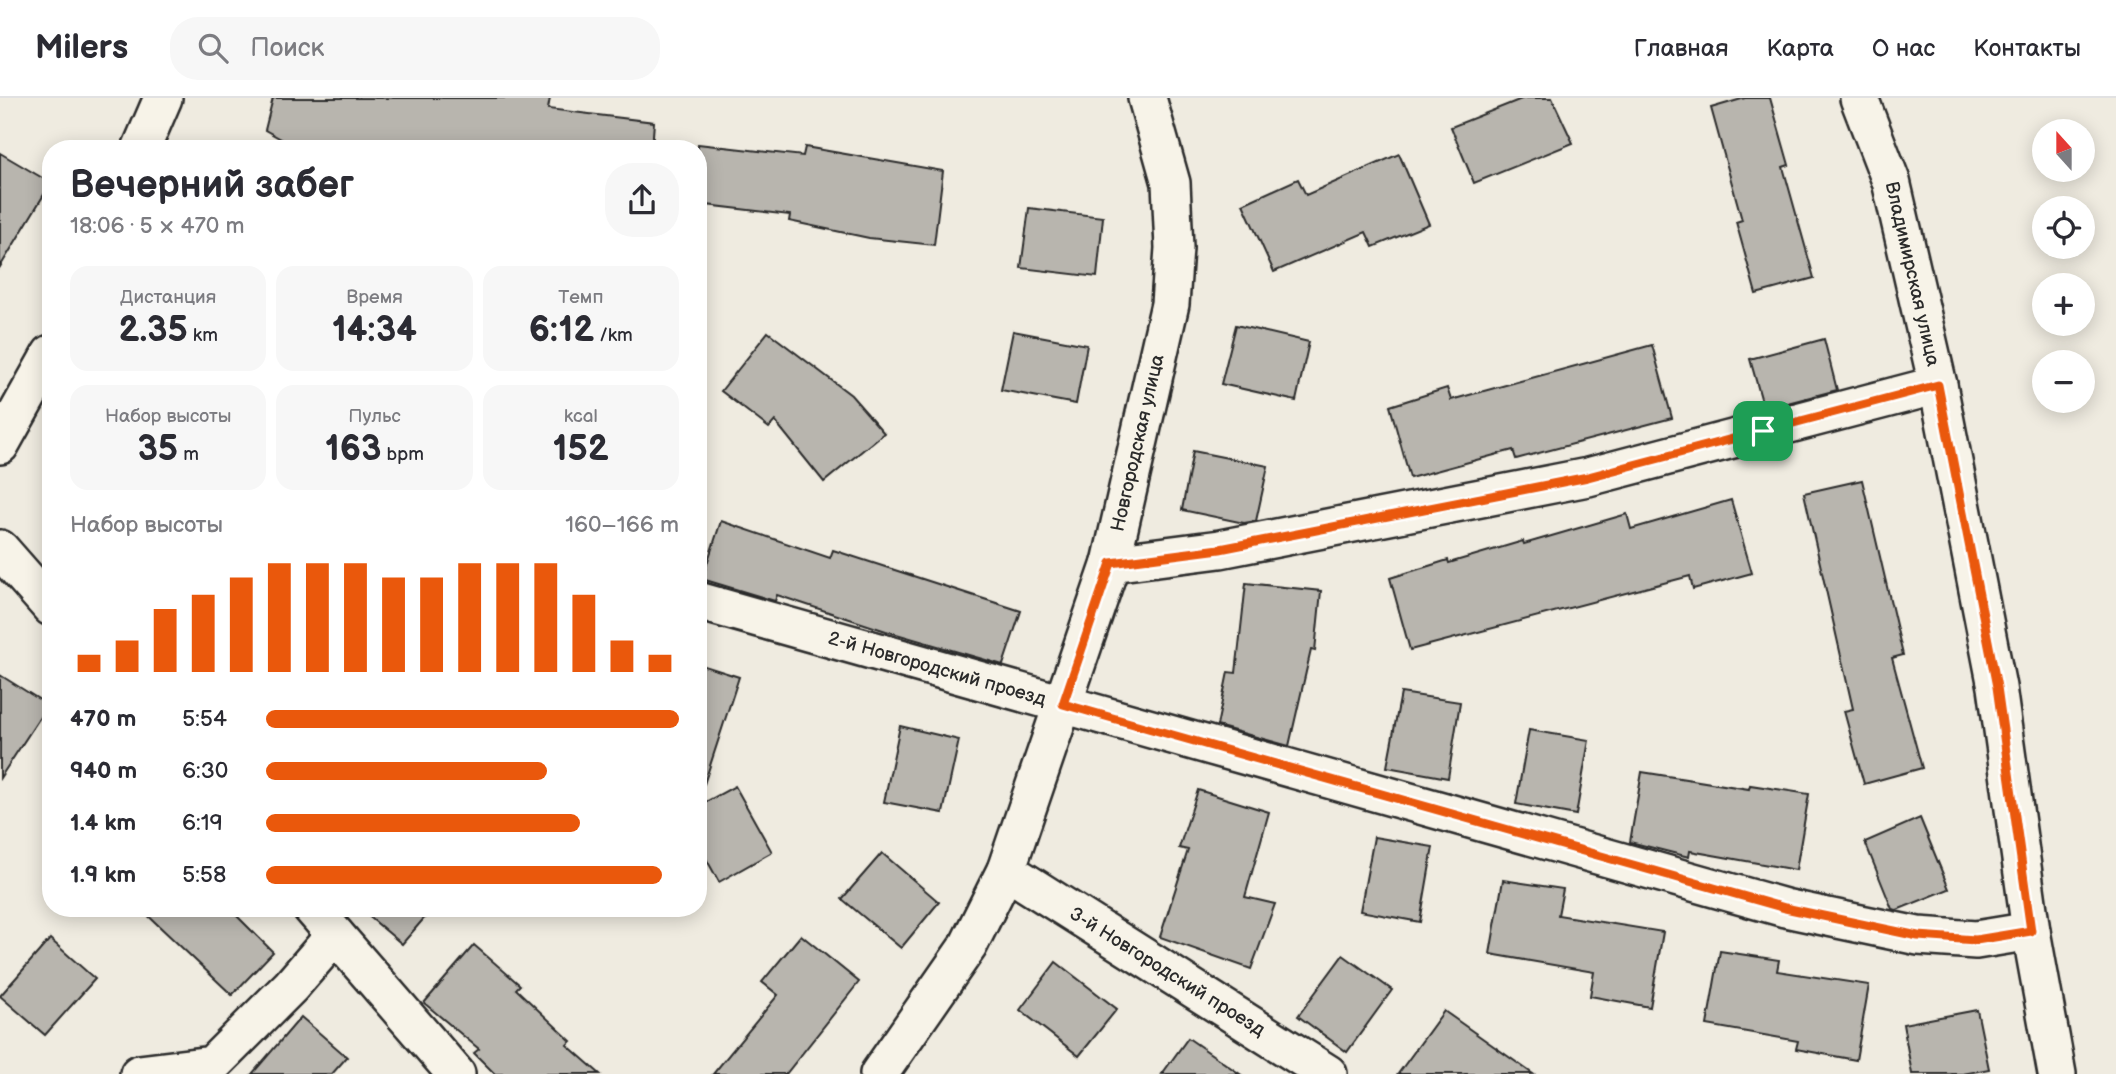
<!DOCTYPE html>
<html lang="ru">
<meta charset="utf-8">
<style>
:root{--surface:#fff;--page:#f7f7f7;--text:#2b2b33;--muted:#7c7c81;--line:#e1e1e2;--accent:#ea580c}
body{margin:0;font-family:"Balsamiq Sans",sans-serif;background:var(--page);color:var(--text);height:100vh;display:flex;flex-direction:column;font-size:26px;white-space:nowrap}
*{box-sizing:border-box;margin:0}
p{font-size:23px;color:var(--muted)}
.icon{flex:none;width:38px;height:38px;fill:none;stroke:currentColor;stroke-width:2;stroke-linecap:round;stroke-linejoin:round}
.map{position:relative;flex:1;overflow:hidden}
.sheet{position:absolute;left:42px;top:42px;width:665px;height:777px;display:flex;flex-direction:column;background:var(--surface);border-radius:28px;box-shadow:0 4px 18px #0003}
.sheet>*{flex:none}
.needle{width:46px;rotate:339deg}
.tools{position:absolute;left:2032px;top:21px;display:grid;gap:14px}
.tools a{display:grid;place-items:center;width:63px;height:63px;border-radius:50%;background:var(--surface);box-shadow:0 4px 18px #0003;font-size:35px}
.pin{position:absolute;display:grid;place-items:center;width:60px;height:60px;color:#fff;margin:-30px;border-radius:14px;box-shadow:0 4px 10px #0006}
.round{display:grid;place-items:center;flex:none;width:74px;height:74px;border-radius:28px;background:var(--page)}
.headline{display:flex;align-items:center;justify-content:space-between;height:119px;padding:0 28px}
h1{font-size:38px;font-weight:600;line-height:52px}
.stats{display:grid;grid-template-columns:repeat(3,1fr);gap:10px;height:119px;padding:7px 28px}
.stats div{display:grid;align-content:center;border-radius:18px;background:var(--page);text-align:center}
.stats b{font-size:35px;font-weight:600}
.stats small{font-size:19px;font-weight:400}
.stats p{font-size:19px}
.chart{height:196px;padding:14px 28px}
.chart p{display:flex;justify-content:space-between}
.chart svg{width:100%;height:126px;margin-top:7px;stroke:var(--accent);stroke-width:6}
ul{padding:0 28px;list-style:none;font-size:23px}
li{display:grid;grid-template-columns:112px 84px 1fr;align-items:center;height:52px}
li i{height:18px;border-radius:9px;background:var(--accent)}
header{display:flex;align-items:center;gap:42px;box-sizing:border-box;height:98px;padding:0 35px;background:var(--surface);border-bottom:2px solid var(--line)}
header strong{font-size:33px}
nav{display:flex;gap:38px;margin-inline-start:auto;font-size:24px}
.search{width:490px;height:63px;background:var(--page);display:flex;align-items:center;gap:18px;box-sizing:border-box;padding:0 24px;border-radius:28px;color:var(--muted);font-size:26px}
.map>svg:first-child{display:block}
.building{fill:#b8b5ae;stroke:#2b2b2b;stroke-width:2}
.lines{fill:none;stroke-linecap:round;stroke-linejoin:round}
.minor-casing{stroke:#2b2b2b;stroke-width:42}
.minor{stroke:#f7f3e8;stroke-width:37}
.route-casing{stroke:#fff;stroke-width:14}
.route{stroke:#ea580c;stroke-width:9}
.labels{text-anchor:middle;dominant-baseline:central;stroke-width:7;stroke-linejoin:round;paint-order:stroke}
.street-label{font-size:19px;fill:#2b2b2b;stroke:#f7f3e8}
</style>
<header>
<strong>Milers</strong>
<div class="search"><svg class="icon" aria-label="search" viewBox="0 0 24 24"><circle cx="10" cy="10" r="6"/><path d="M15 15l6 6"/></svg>Поиск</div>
<nav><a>Главная</a><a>Карта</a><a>О нас</a><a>Контакты</a></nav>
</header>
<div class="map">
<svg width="2116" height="976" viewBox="0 0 2116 976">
<rect width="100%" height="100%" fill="#efebe0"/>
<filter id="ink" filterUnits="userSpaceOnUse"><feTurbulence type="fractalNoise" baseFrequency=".0143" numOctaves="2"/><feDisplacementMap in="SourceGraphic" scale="14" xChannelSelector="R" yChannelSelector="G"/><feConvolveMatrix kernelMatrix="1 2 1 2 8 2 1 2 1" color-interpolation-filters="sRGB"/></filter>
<g filter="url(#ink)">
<!-- building -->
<g class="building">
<polygon points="273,0 550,0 548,11 654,24 652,51 299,51 265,32"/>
<polygon points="1524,0 1552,0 1573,45 1474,85 1451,29"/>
<polygon points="1745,0 1770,0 1789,67 1783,69 1814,180 1756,196 1736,124 1742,122 1711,10"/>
<polygon points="698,46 803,58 805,49 943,73 934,147 869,140 789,123 790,117 698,106"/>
<polygon points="0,55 51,85 0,169"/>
<polygon points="1399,56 1429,126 1373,149 1366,134 1274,174 1243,106 1298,81 1306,97"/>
<polygon points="1029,110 1103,119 1097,179 1021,170"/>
<polygon points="1236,227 1309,244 1296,303 1221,286"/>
<polygon points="1013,233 1087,247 1076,306 1001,292"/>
<polygon points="768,234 851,297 884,335 824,384 775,323 769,330 721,293"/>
<polygon points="1824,241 1837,292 1764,311 1750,261"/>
<polygon points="1652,247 1672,320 1516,361 1513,352 1410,380 1390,308 1447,290 1451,302"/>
<polygon points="1193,353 1268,368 1256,423 1244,425 1182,412"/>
<polygon points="1862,382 1903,557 1892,560 1922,670 1864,686 1844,613 1853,611 1804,395"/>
<polygon points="1731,402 1752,475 1693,491 1690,478 1410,552 1390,480 1448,462 1449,465 1523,443 1524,446 1627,416 1631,431"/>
<polygon points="721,423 830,460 833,452 1021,513 1003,567 886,533 777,497 775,503 702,481"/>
<polygon points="1246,485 1321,493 1315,553 1311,552 1289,648 1217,628 1228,574 1236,575"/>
<polygon points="698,566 739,579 704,686 698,685"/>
<polygon points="0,577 48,607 0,680"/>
<polygon points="1401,595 1460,604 1448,680 1387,669"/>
<polygon points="900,628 959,642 943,715 884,704"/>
<polygon points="1529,632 1589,642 1576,717 1516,706"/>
<polygon points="1642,674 1749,691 1750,687 1809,696 1796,772 1690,753 1689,759 1630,744"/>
<polygon points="735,688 772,754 719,784 698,746 698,708"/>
<polygon points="1198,692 1269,714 1245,799 1275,806 1251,871 1160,839 1188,752 1179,750"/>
<polygon points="1920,720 1949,791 1897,812 1892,811 1865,744"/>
<polygon points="1374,739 1433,749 1420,824 1360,813"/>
<polygon points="882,755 939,804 901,850 842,801"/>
<polygon points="1503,782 1563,791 1558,817 1663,834 1650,909 1590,898 1594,874 1490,856"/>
<polygon points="140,810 229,810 273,854 232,897"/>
<polygon points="359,810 433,810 402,846"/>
<polygon points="801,837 859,884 786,976 713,976 778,897 762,884"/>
<polygon points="50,841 95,881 45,937 0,898"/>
<polygon points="474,847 520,887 516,891 571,943 567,947 600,976 495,976 474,955 479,951 424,905"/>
<polygon points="1720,853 1779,862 1777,873 1869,887 1856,962 1796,951 1798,943 1707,927"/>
<polygon points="1343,857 1392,892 1347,954 1298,918"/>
<polygon points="1056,864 1117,911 1079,958 1020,912"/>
<polygon points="1977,912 1989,971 1963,976 1912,976 1903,926"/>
<polygon points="1444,913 1533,976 1398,976"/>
<polygon points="301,919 347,959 332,976 252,976"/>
<polygon points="1188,940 1240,976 1162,976"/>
</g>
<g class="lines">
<!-- minor casing -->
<g class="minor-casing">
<g id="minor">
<polyline points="1859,0 1891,83 1938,287 1997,589 2031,833 2057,976"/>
<polyline points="141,51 163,0"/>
<polyline points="0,347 51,256"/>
<polyline points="0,451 51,509"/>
<polyline points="1111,465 1220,451 1588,379 1938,287"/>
<polyline points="698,503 1785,810 1918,838 1976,842 2031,833"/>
<polyline points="1006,772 1328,976"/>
<polyline points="312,810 456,976"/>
<polyline points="139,976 212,967 291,888 335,837"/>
<polyline points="879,976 968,848 1006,772 1111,465 1170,206 1174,150 1171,85 1147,0"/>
</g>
</g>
<!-- minor -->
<use href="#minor" class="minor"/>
</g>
</g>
<g class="lines" filter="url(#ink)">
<!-- route casing -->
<g class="route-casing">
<polygon id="route" points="1938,287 1997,589 2031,833 1976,842 1918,838 1785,810 1063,606 1111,465 1220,451 1588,379"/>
</g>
<!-- route -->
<use href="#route" class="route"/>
</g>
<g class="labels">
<!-- street labels -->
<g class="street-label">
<text transform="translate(1912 176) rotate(77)">Владимирская улица</text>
<text transform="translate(1138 345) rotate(-77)">Новгородская улица</text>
<text transform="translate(937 571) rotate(16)">2-й Новгородский проезд</text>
<text transform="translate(1167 874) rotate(32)">3-й Новгородский проезд</text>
</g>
</g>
</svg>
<div class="tools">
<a><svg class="needle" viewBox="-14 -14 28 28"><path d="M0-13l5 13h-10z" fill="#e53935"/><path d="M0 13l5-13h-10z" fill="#7c7c81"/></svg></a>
<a><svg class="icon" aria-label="locate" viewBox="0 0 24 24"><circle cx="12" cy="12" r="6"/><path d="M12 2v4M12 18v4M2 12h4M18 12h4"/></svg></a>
<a>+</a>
<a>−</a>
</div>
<div class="pin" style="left:1763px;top:333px;background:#1e9e55"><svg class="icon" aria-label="arrive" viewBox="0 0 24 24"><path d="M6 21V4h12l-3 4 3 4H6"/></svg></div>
<section class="sheet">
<div class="headline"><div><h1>Вечерний забег</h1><p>18:06 · 5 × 470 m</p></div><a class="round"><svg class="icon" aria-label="share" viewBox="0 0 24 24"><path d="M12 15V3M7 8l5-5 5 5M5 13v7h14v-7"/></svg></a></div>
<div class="stats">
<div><p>Дистанция</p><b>2.35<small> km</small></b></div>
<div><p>Время</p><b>14:34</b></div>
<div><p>Темп</p><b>6:12<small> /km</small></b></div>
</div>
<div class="stats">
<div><p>Набор высоты</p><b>35<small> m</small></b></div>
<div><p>Пульс</p><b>163<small> bpm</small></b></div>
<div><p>kcal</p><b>152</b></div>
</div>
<div class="chart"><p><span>Набор высоты</span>160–166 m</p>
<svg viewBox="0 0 160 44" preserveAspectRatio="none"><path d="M5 44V38M15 44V33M25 44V22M35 44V17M45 44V11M55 44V6M65 44V6M75 44V6M85 44V11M95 44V11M105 44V6M115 44V6M125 44V6M135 44V17M145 44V33M155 44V38"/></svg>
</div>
<ul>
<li><b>470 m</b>5:54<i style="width:100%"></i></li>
<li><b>940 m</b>6:30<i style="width:68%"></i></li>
<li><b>1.4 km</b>6:19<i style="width:76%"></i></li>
<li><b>1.9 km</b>5:58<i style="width:96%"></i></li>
</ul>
</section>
</div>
